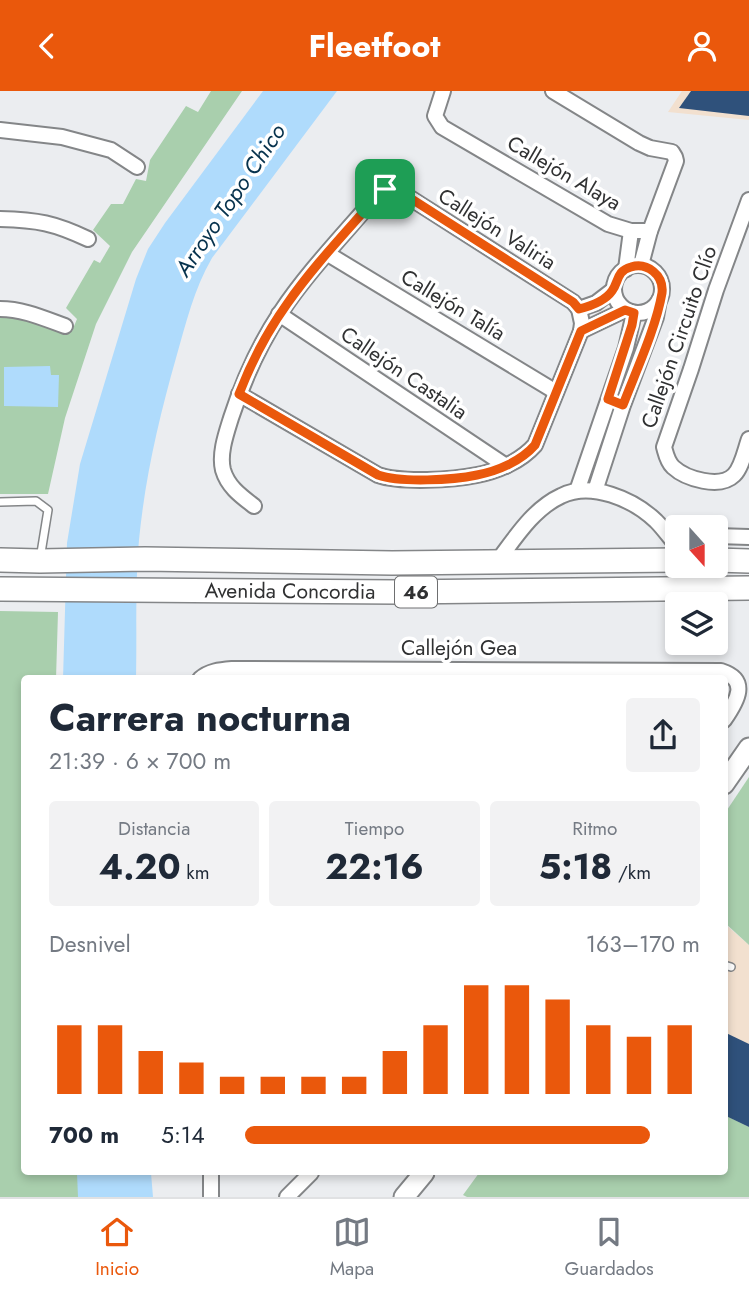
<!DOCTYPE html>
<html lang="es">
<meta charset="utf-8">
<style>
:root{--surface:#fff;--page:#f2f2f3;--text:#1f2937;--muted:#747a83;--line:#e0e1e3;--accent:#ea580c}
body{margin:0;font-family:Jost,sans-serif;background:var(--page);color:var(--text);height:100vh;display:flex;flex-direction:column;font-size:26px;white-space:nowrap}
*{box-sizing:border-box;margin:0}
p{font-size:23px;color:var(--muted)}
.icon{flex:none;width:38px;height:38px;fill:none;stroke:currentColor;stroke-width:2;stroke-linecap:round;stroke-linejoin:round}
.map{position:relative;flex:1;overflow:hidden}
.drawer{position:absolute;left:21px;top:584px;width:707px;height:500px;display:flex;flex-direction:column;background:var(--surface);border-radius:7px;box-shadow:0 4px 10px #0003}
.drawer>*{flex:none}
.needle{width:46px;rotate:159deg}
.fabs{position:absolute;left:665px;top:424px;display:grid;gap:14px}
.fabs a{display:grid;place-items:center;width:63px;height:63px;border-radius:7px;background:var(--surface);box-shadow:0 4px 10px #0003;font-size:35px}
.pin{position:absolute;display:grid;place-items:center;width:60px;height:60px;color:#fff;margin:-30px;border-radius:14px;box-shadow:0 4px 10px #0006}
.round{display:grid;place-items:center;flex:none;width:74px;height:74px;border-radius:7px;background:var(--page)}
.overview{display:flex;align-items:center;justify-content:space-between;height:119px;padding:0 28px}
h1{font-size:38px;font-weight:700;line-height:52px}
.stats{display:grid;grid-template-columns:repeat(3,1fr);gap:10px;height:119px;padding:7px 28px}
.stats div{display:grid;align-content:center;border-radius:7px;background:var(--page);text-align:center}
.stats b{font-size:35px;font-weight:700}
.stats small{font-size:19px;font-weight:400}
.stats p{font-size:19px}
.chart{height:196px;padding:14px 28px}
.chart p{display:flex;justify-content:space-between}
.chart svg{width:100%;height:126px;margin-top:7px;stroke:var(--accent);stroke-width:6}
ul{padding:0 28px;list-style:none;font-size:23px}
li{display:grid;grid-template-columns:112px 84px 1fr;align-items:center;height:52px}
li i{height:18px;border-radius:9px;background:var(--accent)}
header{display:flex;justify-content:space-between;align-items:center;height:91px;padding:0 28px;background:var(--accent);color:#fff;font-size:32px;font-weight:700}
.tabs{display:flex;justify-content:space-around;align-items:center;height:98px;border-top:2px solid var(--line);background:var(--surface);font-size:19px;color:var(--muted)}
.tabs a{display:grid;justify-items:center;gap:4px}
.tabs .on{color:var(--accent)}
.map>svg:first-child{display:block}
.industrial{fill:#f2e0cf}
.green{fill:#a9cfad}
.water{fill:#afdbfc}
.building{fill:#2f517b}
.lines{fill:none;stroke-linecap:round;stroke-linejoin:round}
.lane-casing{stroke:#848688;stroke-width:10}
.street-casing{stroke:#848688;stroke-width:18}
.secondary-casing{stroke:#848688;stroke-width:23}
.primary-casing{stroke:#848688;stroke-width:26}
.lane{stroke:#fff;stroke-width:7}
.street{stroke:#fff;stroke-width:14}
.secondary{stroke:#fff;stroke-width:19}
.primary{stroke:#fff;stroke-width:23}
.route-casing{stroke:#fff;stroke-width:14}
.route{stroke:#ea580c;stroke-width:9}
.labels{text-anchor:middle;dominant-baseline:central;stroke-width:7;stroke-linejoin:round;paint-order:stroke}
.shield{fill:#fff;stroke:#6e6f70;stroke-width:2}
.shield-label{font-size:19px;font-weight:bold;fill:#303132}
.street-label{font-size:21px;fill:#303132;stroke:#fff}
.water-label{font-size:23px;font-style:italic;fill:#06324d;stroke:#fff}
</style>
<header><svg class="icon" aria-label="back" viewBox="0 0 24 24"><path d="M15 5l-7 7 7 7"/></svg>Fleetfoot<svg class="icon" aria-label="person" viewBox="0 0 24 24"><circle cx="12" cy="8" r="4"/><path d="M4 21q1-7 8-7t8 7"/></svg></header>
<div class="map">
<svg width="749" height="1106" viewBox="0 0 749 1106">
<rect width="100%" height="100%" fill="#ebedf0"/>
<!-- industrial -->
<g class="industrial">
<polygon points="682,0 749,0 749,29 668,21"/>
<polygon points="724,832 749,854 749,1036 725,1024"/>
</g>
<!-- green -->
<g class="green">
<path d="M211 0H242L132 161 96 233 65 327 48 403H0V225C13 225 26 228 39 231 52 234 58 240 72 240L77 228 66 217 94 169 100 172 110 155 93 139 111 113H123L136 88 146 90 150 69 186 15 198 21Z"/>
<polygon points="0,520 58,521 56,588 24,588 24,1082 82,1082 84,1106 0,1106"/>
<polygon points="749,686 749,854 725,832 725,722"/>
<polygon points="725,1024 749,1036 749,1106 467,1106 463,1104 479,1082 724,1082"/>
</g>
<!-- water -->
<g class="water">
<path d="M263 0H337L212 167C194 198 186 232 176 267 159 327 145 387 139 449 135 494 137 543 136 588H63L67 452 80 373 136 188 148 158 165 132Z"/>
<polygon points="50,275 51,284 59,284 58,316 4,315 4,276"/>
<polygon points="77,1082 151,1082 153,1106 78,1106"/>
</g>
<!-- building -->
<g class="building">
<polygon points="691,0 749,0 749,25 679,17"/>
<polygon points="724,941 749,953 749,1036 724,1024"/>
</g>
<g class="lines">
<!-- lane casing -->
<g class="lane-casing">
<g id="lane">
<polyline points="0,411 36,410 48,419 40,468"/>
<polyline points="724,874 731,876"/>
</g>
</g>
<!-- street casing -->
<g class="street-casing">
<g id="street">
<polyline points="443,0 435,25 442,36 608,133 631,140 650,140"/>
<polyline points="553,0 639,52 650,57 672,61 675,66 676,70 650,140 641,174"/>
<polyline points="0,39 62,46 111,59 137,76"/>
<path d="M749 109 716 199 691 278 664 356C666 363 667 370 673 376 686 388 720 398 734 384 742 376 745 359 749 348"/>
<path d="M0 128C38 129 54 132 88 148"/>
<polyline points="328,163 556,301"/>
<circle cx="638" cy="198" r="24"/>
<polyline points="626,178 631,140"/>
<path d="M0 218C23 218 43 227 65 235"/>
<polyline points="579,218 596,212 613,199"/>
<polyline points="279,223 506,375"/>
<polyline points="581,240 625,219"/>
<path d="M239 303 378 384C401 392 453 389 477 384 498 380 521 370 535 354L581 240 582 232 579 218"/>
<polyline points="577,400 626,257 634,222"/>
<polyline points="595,400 623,314 656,226 659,209"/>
<path d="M254 415C241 405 228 396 223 379 219 363 226 343 231 327 243 290 259 254 281 221 308 180 348 139 380 101 385 98 390 96 396 98L573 211 579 218"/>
<polyline points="716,445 749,446"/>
<path d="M497 471C515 447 533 418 561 405 591 390 633 408 656 430 664 438 670 447 677 455"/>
<path d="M200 588C209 580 220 579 232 578L721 580C749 589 738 609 724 629"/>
<polyline points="211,1082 211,1106"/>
<polyline points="287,1106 311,1082"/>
</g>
</g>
<!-- secondary casing -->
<g class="secondary-casing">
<g id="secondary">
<polyline points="724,693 749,657"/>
<polyline points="404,1106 424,1082"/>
</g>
</g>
<!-- primary casing -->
<g class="primary-casing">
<g id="primary">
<polyline points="0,469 40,470 145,468 392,472 677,469"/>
<polyline points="716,469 749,470"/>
<path id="s1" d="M0 498 398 501 749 497"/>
</g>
</g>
<!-- lane -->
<use href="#lane" class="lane"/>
<!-- street -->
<use href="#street" class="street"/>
<!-- secondary -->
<use href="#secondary" class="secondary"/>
<!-- primary -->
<use href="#primary" class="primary"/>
</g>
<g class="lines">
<!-- route casing -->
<g class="route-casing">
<path id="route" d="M389 97 396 98 573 211 579 218C591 215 605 210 612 200 619 191 616 180 631 176 647 171 664 184 662 202 656 237 636 280 623 314L608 308 632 234 634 222 625 219 581 240 535 354C521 370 498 380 477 384 453 389 401 392 378 384L239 303C251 272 267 241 287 213 314 174 349 138 380 102Z"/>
</g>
<!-- route -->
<use href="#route" class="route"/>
</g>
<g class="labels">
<!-- shield labels -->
<rect class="shield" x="395" y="485.5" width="42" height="31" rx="5"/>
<g class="shield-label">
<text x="416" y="501">46</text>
</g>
<!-- street labels -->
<g class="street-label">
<text transform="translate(564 82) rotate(30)">Callejón Alaya</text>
<text transform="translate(497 138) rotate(32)">Callejón Valiria</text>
<text transform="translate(453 214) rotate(31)">Callejón Talía</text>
<text transform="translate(679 246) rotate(-71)">Callejón Circuito Clío</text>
<text transform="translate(404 282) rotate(34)">Callejón Castalia</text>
<text stroke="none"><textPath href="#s1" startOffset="290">Avenida Concordia</textPath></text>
<text x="459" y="557">Callejón Gea</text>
</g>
<!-- water labels -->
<g class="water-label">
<text transform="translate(230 109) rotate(-56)">Arroyo Topo Chico</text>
</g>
</g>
</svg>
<div class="fabs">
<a><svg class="needle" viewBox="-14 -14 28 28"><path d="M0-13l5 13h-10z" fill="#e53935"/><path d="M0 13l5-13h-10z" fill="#747a83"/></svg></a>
<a><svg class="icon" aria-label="layers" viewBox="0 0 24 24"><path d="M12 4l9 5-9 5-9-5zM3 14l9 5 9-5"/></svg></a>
</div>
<div class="pin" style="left:385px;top:98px;background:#1e9e55"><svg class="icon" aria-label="arrive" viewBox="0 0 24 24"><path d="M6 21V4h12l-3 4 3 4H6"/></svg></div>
<section class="drawer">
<div class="overview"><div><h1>Carrera nocturna</h1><p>21:39 · 6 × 700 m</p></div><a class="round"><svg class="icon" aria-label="share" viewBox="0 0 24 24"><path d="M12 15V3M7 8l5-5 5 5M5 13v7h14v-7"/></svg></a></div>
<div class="stats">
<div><p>Distancia</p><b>4.20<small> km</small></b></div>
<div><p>Tiempo</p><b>22:16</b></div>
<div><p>Ritmo</p><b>5:18<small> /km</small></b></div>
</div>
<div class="chart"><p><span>Desnivel</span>163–170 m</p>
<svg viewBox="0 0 160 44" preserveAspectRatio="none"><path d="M5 44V20M15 44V20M25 44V29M35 44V33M45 44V38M55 44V38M65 44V38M75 44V38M85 44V29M95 44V20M105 44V6M115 44V6M125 44V11M135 44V20M145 44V24M155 44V20"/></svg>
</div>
<ul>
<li><b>700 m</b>5:14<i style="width:89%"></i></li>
</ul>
</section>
</div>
<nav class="tabs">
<a class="on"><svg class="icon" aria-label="home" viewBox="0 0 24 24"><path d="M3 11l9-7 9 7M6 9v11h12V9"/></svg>Inicio</a>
<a><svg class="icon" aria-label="map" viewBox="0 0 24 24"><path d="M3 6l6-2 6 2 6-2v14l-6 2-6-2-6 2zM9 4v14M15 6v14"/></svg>Mapa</a>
<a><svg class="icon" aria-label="saved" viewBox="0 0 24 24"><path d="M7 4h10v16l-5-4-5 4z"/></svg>Guardados</a>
</nav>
